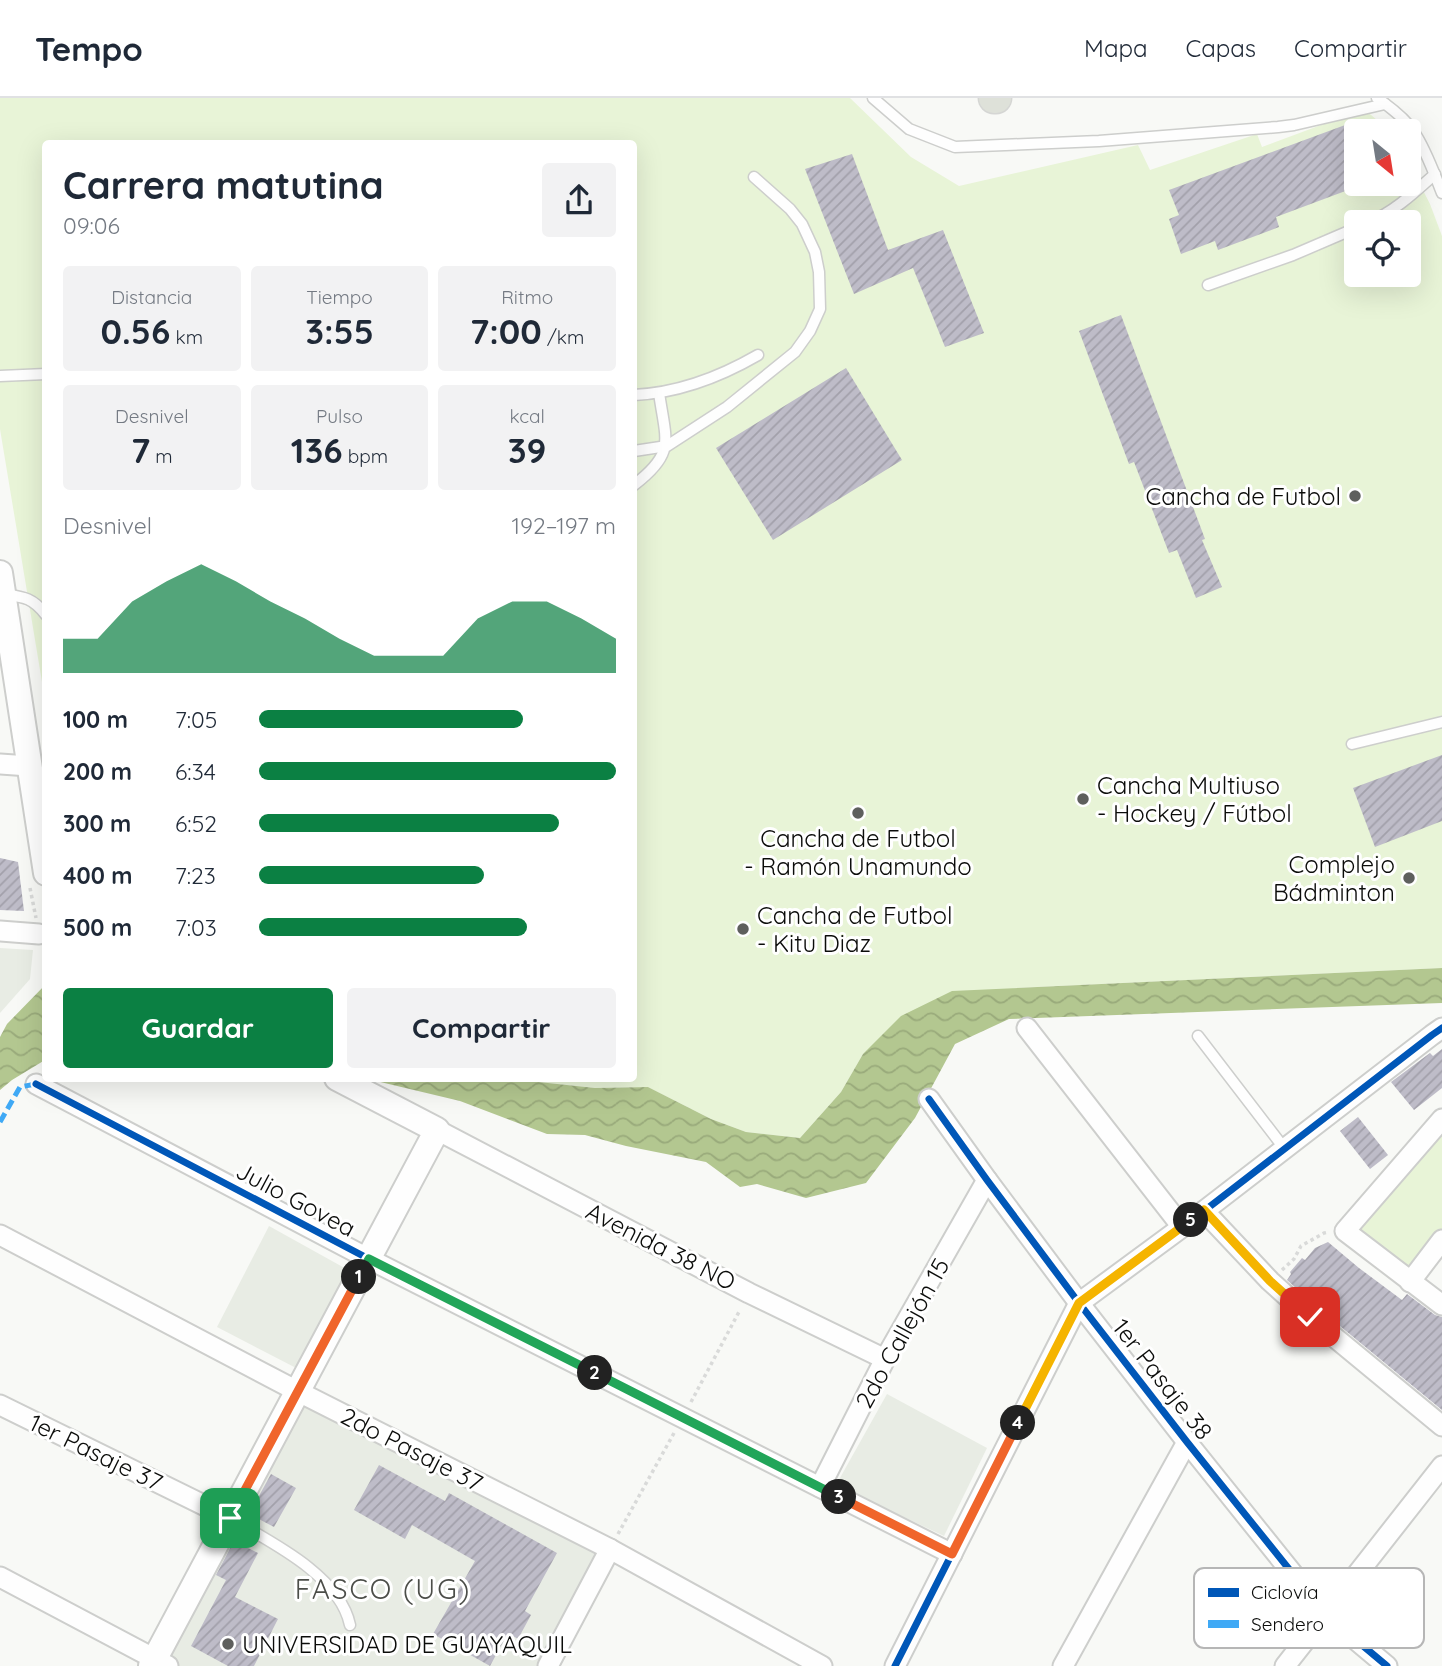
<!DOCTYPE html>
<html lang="es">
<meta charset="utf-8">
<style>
:root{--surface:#fff;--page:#f2f2f3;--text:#1f2937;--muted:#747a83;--line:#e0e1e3;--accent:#0b8043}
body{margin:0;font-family:Quicksand,sans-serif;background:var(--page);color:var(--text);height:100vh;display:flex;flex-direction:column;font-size:26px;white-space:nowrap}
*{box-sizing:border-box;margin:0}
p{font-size:23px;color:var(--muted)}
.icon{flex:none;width:38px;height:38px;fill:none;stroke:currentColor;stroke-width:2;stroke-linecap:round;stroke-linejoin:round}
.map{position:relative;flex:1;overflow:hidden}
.drawer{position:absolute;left:42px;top:42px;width:595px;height:942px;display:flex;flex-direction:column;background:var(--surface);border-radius:7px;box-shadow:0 7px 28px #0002}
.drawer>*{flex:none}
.needle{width:46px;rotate:150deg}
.tools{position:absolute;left:1344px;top:21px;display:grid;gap:14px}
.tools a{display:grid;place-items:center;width:77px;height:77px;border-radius:7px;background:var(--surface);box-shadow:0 7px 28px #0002;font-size:35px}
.pin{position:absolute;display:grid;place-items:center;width:60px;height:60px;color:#fff;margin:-30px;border-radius:14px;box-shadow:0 4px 10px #0006}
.km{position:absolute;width:35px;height:35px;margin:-18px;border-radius:50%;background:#222;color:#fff;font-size:19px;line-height:35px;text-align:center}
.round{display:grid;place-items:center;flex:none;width:74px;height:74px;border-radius:7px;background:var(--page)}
.overview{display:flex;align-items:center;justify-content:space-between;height:119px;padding:0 21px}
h1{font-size:38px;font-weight:700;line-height:52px}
.metrics{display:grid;grid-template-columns:repeat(3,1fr);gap:10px;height:119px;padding:7px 21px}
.metrics div{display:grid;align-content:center;border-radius:7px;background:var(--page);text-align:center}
.metrics b{font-size:35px;font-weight:700}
.metrics small{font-size:19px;font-weight:400}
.metrics p{font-size:19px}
.chart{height:196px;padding:14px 21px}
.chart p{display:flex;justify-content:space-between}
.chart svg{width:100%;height:126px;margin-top:7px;fill:var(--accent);opacity:.7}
.action{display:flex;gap:14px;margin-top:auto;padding:14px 21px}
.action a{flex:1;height:80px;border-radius:7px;background:var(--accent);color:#fff;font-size:28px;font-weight:700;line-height:80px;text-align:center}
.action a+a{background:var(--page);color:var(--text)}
ul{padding:0 21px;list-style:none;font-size:23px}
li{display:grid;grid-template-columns:112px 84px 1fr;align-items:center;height:52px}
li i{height:18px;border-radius:9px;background:var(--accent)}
header{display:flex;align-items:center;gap:42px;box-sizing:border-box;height:98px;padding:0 35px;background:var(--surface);border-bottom:2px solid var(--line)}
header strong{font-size:33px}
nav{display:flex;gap:38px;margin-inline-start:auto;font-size:24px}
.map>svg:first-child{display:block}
.built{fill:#e8ece4}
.green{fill:#e8f4d7;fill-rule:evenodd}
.water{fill:url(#water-waves)}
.building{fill:url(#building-hatch)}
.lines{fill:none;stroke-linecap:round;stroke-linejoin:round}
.service-casing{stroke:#cdcecc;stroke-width:13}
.minor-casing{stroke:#cdcecc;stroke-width:23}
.tertiary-casing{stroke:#cdcecc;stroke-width:28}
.primary-casing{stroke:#d5d6d4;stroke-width:33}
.path{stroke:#d9dad9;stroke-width:3.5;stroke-dasharray:3.5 3.5;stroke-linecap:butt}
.service{stroke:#fefefe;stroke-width:10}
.minor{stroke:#fefefe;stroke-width:19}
.tertiary{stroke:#fefefe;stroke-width:24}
.primary{stroke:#dee1d9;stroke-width:30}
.quiet{stroke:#3fa9f5;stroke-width:5;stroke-dasharray:10 5;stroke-linecap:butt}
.cycleway-casing{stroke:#fff;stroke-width:11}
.cycleway{stroke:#0057b8;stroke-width:7}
.split-1-casing{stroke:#fff;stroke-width:14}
.split-2-casing{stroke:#fff;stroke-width:14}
.split-3-casing{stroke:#fff;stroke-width:14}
.split-4-casing{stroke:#fff;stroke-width:14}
.split-5-casing{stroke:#fff;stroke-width:14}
.split-6-casing{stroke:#fff;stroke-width:14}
.split-1{stroke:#f0652b;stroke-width:9}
.split-2{stroke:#22a559;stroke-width:9}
.split-3{stroke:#22a559;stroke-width:9}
.split-4{stroke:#f0652b;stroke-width:9}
.split-5{stroke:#f5b400;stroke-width:9}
.split-6{stroke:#f5b400;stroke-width:9}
.poi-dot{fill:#5e5f5d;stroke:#fff;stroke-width:2.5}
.labels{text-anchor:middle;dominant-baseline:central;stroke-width:6;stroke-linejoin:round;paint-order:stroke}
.poi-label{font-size:24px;fill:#0b0c0a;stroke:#fff;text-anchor:start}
.street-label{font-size:24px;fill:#0b0c0a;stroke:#fff}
.quarter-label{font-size:28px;letter-spacing:2px;fill:#4c4e49;stroke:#fff}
.key{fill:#fff;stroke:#b6b6b6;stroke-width:2}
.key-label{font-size:19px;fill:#0b0c0a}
</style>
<header>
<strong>Tempo</strong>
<nav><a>Mapa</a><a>Capas</a><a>Compartir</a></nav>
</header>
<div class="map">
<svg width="1442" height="1568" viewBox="0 0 1442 1568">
<defs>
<pattern id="water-waves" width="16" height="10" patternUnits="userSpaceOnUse" patternTransform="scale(1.75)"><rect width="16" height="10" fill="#b3c790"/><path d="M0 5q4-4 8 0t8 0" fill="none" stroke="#99aa7b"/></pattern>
<pattern id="building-hatch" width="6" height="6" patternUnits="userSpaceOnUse" patternTransform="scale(1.75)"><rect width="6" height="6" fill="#bebcc8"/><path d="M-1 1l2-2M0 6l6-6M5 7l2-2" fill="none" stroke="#a2a0aa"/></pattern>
</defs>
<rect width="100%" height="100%" fill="#f8f9f6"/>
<!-- built -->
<g class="built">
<polygon points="0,850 33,852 30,881 0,915"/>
<polygon points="269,1128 350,1173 300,1272 217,1229"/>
<polygon points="298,1294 607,1456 546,1568 166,1568 156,1563"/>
<polygon points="887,1296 987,1350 944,1438 836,1387"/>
</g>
<!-- green -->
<g class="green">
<path d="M0 0H850L911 59 959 88 1138 47 1150 72 1257 36 1262 49 1364 11 1390 33H1356V86H1409V65L1430 106 1442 138V870L1015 890 863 956 841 994 800 1040 746 1034 711 1021 648 989 595 990 500 980H634V46H46L45 602 0 331ZM1356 124H1409V177H1356Z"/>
<polygon points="1442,1021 1442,1142 1410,1184 1345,1133"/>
</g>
<!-- water -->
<g class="water">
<polygon points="1442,870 1442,905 1009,921 955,946 915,1020 866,1085 806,1100 757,1086 740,1089 706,1064 626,1048 585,1037 547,1036 460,1003 372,982 372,980 500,980 595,990 648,989 711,1021 746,1034 800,1040 841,994 863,956 901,918 952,893"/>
<polygon points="45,887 45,962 12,982 0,992 0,939 7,926"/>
</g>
<!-- building -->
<g class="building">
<polygon points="1356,23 1356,89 1276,119 1279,129 1218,152 1215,143 1181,156 1169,121 1179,117 1169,92"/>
<polygon points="852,56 888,152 943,132 984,235 945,249 913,170 854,196 805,71"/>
<polygon points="1121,217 1205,441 1202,442 1222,489 1196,500 1177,452 1169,455 1134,364 1129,366 1079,233"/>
<polygon points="846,270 902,362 773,442 716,350"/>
<polygon points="1442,657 1442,723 1375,749 1353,690"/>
<polygon points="0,760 18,764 24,813 0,812"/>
<polygon points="1442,951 1442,990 1414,1012 1391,984 1430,955 1433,958"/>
<polygon points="1358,1019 1388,1057 1370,1071 1340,1033"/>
<polygon points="1328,1144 1359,1170 1402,1202 1407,1196 1435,1217 1442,1219 1442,1312 1318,1210 1287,1182 1291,1176 1290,1174 1302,1160 1305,1162 1315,1150"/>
<polygon points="379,1367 445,1403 449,1395 557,1455 525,1513 531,1517 518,1541 508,1535 490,1568 433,1536 475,1463 412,1427 405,1441 354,1412"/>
<polygon points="271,1376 296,1390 274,1429 249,1416"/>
<polygon points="234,1443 258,1455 235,1499 278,1521 254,1568 228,1568 191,1548 226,1482 216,1477"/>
</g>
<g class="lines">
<!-- service casing -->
<g class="service-casing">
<g id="service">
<polyline points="873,0 909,31 955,49 1099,43 1278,29 1294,27 1385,6"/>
<path d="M1377 0C1390 9 1405 20 1414 34 1426 52 1434 75 1442 95"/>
<path d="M1369 124C1394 114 1415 94 1435 76"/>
<polyline points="1208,187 1293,157 1356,130"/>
<polyline points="0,278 46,276"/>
<path d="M634 297C677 295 720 279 758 257"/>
<polyline points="634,353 667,348 727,309 795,254 810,233 820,211 819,174 815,154 802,126 790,111 754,79"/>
<path d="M634 387C676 355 666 343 659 295"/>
<path d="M4 496C24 499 33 500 46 517"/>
<polyline points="1352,646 1442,624"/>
<polyline points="1198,938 1284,1050"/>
<path d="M231 1421C271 1444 340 1478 350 1527"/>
</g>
</g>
<!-- minor casing -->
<g class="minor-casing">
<g id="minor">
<polyline points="0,666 29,668"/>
<polyline points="0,833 39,836"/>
<polyline points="1027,930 1182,1129"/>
<polyline points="36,986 369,1161 952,1456"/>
<polyline points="929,1001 987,1082 1079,1205 1187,1344 1325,1516 1387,1568"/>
<polyline points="1442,1021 1345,1133 1442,1207"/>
<polyline points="437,1032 749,1195 885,1261"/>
<polyline points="1204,1113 1270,1183 1310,1219 1442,1328"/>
<polyline points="0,1137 297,1293 610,1451 822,1568"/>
<polyline points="1410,1184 1442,1142"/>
<polyline points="0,1307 230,1420"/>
<polyline points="820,1389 885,1261 987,1082"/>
<polyline points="0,1479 168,1568"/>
<polyline points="548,1568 610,1451"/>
<polyline points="895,1568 1079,1205 1204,1113 1432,937 1442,930"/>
<polyline points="1063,1568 1187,1344"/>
<polyline points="1285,1568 1442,1368"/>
</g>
</g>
<!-- tertiary casing -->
<g class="tertiary-casing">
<g id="tertiary">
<polyline points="0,475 46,775"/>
<polyline points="151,1568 437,1032 337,980"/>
</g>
</g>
<!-- primary casing -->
<g class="primary-casing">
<polyline id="primary" points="994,0 996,0"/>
</g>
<!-- path -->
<g class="path">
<polyline points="30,790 36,820"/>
<polyline points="1282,1172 1294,1161 1301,1148 1324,1135 1329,1134"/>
<polyline points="691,1304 740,1212"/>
<polyline points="618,1436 674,1335"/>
</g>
<!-- service -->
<use href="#service" class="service"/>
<!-- minor -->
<use href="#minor" class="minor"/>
<!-- tertiary -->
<use href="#tertiary" class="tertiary"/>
<!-- primary -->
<use href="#primary" class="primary"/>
<!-- quiet -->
<polyline class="quiet" points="0,1024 20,989 36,986"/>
<!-- cycleway casing -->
<g class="cycleway-casing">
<g id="cycleway">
<polyline points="36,986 369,1161 952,1456"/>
<polyline points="929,1001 987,1082 1079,1205 1187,1344 1325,1516 1387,1568"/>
<polyline points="895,1568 1079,1205 1204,1113 1432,937 1442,930"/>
</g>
</g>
<!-- cycleway -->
<use href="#cycleway" class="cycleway"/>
</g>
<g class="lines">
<!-- split-1 casing -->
<g class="split-1-casing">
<polyline id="split-1" points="230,1420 359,1179"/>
</g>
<!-- split-2 casing -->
<g class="split-2-casing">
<polyline id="split-2" points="359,1179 369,1161 595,1275"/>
</g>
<!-- split-3 casing -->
<g class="split-3-casing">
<polyline id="split-3" points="595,1275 839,1399"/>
</g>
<!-- split-4 casing -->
<g class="split-4-casing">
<polyline id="split-4" points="839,1399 952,1456 1018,1325"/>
</g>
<!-- split-5 casing -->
<g class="split-5-casing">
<polyline id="split-5" points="1018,1325 1079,1205 1191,1122"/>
</g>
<!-- split-6 casing -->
<g class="split-6-casing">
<polyline id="split-6" points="1191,1122 1204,1112 1270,1183 1310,1219"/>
</g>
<!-- split-1 -->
<use href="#split-1" class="split-1"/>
<!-- split-2 -->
<use href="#split-2" class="split-2"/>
<!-- split-3 -->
<use href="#split-3" class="split-3"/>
<!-- split-4 -->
<use href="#split-4" class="split-4"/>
<!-- split-5 -->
<use href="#split-5" class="split-5"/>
<!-- split-6 -->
<use href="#split-6" class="split-6"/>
</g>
<!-- markers -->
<g class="poi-dot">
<circle cx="1355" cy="398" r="7"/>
<circle cx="1083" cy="701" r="7"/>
<circle cx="858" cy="715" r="7"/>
<circle cx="1409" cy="780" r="7"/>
<circle cx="743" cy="831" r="7"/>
<circle cx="228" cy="1546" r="7"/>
</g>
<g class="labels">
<!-- poi labels -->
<g class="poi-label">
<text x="1341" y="398" text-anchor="end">Cancha de Futbol</text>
<text x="1097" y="687">Cancha Multiuso<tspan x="1097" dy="28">- Hockey / Fútbol</tspan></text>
<text x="858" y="740" text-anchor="middle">Cancha de Futbol<tspan x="858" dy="28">- Ramón Unamundo</tspan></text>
<text x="1395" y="766" text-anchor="end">Complejo<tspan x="1395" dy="28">Bádminton</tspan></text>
<text x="757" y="817">Cancha de Futbol<tspan x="757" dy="28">- Kitu Diaz</tspan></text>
<text x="242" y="1546">UNIVERSIDAD DE GUAYAQUIL</text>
</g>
<!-- street labels -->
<g class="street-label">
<text transform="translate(296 1101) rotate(28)">Julio Govea</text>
<text transform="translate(661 1148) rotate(27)">Avenida 38 NO</text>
<text transform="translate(902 1235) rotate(-61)">2do Callejón 15</text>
<text transform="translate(1163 1281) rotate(52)">1er Pasaje 38</text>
<text transform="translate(412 1351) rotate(27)">2do Pasaje 37</text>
<text transform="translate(96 1354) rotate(26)">1er Pasaje 37</text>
</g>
<!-- quarter labels -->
<g class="quarter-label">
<text x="383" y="1490">FASCO (UG)</text>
</g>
</g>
<!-- legend -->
<rect x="1194" y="1470" width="230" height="80" rx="10" class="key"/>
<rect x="1208" y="1490" width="31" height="9" fill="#0057b8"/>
<rect x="1208" y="1522" width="31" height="8" fill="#3fa9f5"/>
<g class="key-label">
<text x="1251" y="1501">Ciclovía</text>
<text x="1251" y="1533">Sendero</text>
</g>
</svg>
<div class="tools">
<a><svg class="needle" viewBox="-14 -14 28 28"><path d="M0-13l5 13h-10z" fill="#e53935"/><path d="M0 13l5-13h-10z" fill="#747a83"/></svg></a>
<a><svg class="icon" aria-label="locate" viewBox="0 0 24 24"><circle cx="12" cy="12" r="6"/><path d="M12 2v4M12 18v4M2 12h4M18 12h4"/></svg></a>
</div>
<div class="pin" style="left:230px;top:1420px;background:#1e9e55"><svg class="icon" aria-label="arrive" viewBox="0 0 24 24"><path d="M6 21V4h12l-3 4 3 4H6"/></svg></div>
<div class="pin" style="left:1310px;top:1219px;background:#d93025"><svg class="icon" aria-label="check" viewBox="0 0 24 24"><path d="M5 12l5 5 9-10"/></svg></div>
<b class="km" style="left:359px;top:1179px">1</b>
<b class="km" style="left:595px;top:1275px">2</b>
<b class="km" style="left:839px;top:1399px">3</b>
<b class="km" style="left:1018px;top:1325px">4</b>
<b class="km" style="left:1191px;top:1122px">5</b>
<section class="drawer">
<div class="overview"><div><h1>Carrera matutina</h1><p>09:06</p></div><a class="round"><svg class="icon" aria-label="share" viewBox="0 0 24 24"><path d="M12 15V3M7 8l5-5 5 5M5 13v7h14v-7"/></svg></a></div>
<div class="metrics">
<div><p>Distancia</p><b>0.56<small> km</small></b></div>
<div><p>Tiempo</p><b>3:55</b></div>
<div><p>Ritmo</p><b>7:00<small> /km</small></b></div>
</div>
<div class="metrics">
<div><p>Desnivel</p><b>7<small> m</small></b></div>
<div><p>Pulso</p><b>136<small> bpm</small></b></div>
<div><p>kcal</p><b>39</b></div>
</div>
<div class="chart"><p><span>Desnivel</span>192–197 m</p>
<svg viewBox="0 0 160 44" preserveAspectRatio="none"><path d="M0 44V32L10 32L20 19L30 12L40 6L50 12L60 19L70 25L80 32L90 38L100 38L110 38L120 25L130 19L140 19L150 25L160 32V44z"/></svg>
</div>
<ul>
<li><b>100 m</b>7:05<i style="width:74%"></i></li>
<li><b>200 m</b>6:34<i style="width:100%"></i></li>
<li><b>300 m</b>6:52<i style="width:84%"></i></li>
<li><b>400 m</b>7:23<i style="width:63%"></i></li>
<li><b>500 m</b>7:03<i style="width:75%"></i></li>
</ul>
<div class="action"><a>Guardar</a><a>Compartir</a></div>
</section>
</div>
